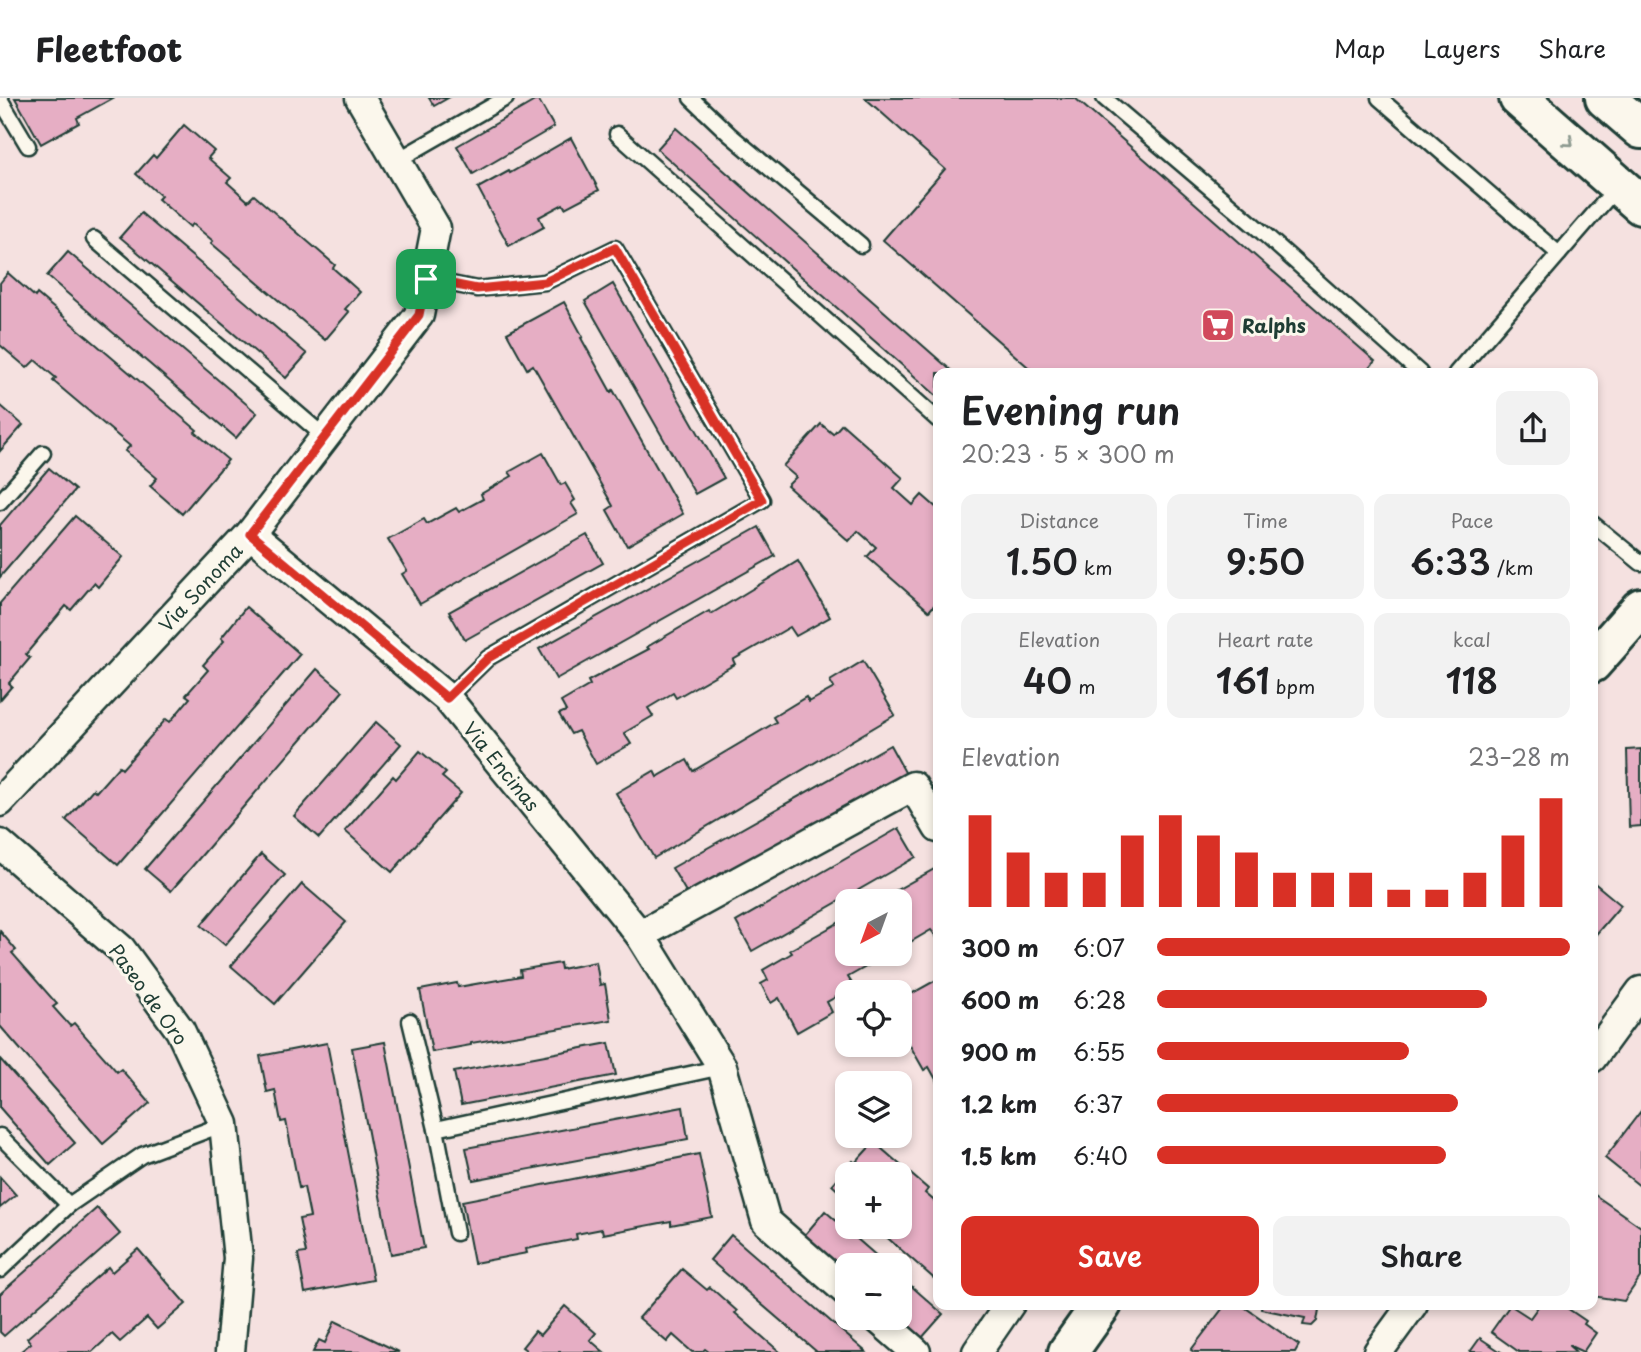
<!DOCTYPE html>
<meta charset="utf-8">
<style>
:root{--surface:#fff;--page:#f2f2f2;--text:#202124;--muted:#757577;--line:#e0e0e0;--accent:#d93025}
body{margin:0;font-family:"Playpen Sans",sans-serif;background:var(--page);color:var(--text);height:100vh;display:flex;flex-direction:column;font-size:26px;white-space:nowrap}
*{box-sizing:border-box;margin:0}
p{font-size:23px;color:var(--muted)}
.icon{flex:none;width:38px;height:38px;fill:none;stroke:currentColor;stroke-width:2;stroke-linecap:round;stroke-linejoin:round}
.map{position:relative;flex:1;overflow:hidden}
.side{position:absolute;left:933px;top:270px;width:665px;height:942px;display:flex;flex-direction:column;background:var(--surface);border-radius:14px;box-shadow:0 4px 10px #0003}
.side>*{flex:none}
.needle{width:46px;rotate:221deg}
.tools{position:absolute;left:835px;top:791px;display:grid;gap:14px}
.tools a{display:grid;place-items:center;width:77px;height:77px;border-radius:14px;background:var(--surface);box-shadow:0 4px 10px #0003;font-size:35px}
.pin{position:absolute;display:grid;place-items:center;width:60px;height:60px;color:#fff;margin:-30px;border-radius:14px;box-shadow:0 4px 10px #0006}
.round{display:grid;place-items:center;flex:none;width:74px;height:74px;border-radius:14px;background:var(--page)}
.headline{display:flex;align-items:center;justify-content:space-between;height:119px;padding:0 28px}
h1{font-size:38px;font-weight:600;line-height:52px}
.figures{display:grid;grid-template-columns:repeat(3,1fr);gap:10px;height:119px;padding:7px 28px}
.figures div{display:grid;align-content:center;border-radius:14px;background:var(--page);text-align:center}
.figures b{font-size:35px;font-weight:600}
.figures small{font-size:19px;font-weight:400}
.figures p{font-size:19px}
.chart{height:196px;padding:14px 28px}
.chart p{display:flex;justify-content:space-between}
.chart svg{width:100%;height:126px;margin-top:7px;stroke:var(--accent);stroke-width:6}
.button{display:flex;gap:14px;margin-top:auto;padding:14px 28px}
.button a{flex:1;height:80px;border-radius:14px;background:var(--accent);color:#fff;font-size:28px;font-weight:600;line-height:80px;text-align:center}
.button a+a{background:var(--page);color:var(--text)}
ul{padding:0 28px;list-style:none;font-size:23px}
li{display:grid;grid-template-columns:112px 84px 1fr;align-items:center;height:52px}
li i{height:18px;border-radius:9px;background:var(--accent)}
header{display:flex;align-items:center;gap:42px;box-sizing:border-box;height:98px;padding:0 35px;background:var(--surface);border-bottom:2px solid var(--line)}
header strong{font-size:33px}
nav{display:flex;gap:38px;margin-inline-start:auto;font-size:24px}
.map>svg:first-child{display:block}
.building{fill:#e6aec4;stroke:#1f3d34;stroke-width:2}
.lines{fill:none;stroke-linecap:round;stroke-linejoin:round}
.lane-casing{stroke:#1f3d34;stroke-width:19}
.street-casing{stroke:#1f3d34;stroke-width:33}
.secondary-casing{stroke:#1f3d34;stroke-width:44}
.primary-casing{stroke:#1f3d34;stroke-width:44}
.lane{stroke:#fbf7ec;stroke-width:14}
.street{stroke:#fbf7ec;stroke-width:28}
.secondary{stroke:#fbf7ec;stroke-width:38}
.primary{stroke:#fbf7ec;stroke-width:38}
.oneway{stroke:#8d9a90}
.route-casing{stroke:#fff;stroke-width:14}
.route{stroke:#d93025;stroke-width:9}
.labels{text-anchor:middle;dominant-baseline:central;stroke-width:6;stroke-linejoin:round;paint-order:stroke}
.poi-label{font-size:19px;font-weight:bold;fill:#1f3d34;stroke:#fbf7ec;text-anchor:start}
.street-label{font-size:19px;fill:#1f3d34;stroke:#fbf7ec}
</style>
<header>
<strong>Fleetfoot</strong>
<nav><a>Map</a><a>Layers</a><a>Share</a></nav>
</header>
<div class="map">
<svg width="1641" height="1254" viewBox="0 0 1641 1254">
<rect width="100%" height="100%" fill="#f5e1e0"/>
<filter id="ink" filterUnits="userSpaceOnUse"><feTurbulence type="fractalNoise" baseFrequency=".0143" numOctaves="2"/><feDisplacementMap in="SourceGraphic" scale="14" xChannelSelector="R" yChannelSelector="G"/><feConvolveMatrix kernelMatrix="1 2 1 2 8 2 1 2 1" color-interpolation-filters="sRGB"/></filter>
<g filter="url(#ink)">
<!-- building -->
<g class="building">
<polygon points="15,0 113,0 77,20 79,25 41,46"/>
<polygon points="429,0 448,0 434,8"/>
<polygon points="865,0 1075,0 1375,263 1365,275 1035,275 883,142 945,71"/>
<polygon points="538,1 554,29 473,76 457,48"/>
<polygon points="184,27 214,53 208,60 231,80 227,84 248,103 254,97 335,167 333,170 360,194 345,211 349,214 325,242 211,145 213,143 193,126 190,129 158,101 161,98 136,76 153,57 156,60"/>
<polygon points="676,30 954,275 938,275 938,299 657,51"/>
<polygon points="571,40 599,92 565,110 563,106 539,119 544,129 509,148 478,90 509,73 510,75"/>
<polygon points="141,115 307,256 286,280 120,139"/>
<polygon points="68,154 257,315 236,340 47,178"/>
<polygon points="8,175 35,199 37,196 197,332 195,334 228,362 182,416 150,388 157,380 125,353 130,348 53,283 56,280 35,262 27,270 0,247 0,185"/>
<polygon points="613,186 724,380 695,396 585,203"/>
<polygon points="564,204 583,239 581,240 611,294 613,292 683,416 627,448 607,412 613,408 533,267 527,271 507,235"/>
<polygon points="0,307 23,327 0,353"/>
<polygon points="821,326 833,336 842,326 903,380 894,390 913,407 922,397 938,411 938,503 929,513 867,459 876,449 858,433 849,443 787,388 796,379 783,368"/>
<polygon points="543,355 561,387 565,385 575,402 571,405 578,416 420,506 402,476 407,473 388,441 424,421 427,426 456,410 459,414 483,401 481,396 512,378 509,374"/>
<polygon points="49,370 75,392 0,479 0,427"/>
<polygon points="75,418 123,459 98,489 94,485 71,512 66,508 26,556 30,560 9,585 12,588 0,602 0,505"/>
<polygon points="759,429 775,458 556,581 539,551"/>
<polygon points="587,437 603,465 465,542 449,514"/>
<polygon points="798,463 830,519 796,538 790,529 733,562 735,566 676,600 673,595 648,610 653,618 624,635 631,646 596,666 578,633 571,636 559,616 566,613 561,604 590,587 588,583 649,551 647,549 709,513 711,516"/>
<polygon points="246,509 300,556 118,767 66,722 93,691 96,694 119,668 122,671 166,621 170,624 190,600 186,597 208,572 203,567 224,543 221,540"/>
<polygon points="863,563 895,617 654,760 616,695 654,673 657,679 687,662 693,673 776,624 773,619 806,599 809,604 834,590 830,583"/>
<polygon points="317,571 343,593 171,793 145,771"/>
<polygon points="376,624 401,646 319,740 294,718"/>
<polygon points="890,647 906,676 689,799 672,770"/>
<polygon points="1641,651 1641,728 1629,729 1627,652"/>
<polygon points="420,653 446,675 442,679 461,695 392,774 345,733 393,678 396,681"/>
<polygon points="899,730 916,759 752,853 736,824"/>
<polygon points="261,756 285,777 225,847 201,827"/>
<polygon points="938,769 938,841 931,832 900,850 900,803 877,803"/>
<polygon points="1592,783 1621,807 1592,841"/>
<polygon points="302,786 346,824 275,906 231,868"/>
<polygon points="847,820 847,856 889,856 848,879 854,889 827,904 832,914 797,934 779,900 771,905 761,886 768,882 763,872 792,855 790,852"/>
<polygon points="0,833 16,852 12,855 57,906 53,909 70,928 74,925 117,974 121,971 150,1005 103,1046 0,928"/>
<polygon points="596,864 600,887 605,886 611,922 471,945 471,947 432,954 420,892 457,885 458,889 521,878 520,872 560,865 561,871"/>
<polygon points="938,881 938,985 929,969 924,972 908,944 901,948 900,946 900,902"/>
<polygon points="385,944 424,1150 391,1156 352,950"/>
<polygon points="327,945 373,1182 305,1195 298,1156 306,1155 299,1121 310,1119 304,1089 299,1090 286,1023 281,1024 275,992 267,994 260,958"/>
<polygon points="609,945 616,977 461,1007 454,974"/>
<polygon points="0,961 75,1045 50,1067 0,1010"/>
<polygon points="683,1009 688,1041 473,1082 466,1050"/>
<polygon points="1641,1013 1641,1089 1605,1060"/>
<polygon points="874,1044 928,1091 925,1095 938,1106 938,1184 875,1129 900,1129 900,1076 847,1076 847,1101 832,1087 853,1063 855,1065"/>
<polygon points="699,1056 712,1119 671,1127 671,1123 603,1136 602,1131 576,1136 577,1141 526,1151 527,1155 474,1165 462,1103"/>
<polygon points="0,1079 16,1097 0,1110"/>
<polygon points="1592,1095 1641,1129 1641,1178 1624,1203 1592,1198"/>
<polygon points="97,1110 120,1136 4,1238 0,1234 0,1196"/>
<polygon points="825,1113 887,1167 847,1167 847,1177 803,1139"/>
<polygon points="731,1137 866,1254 817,1254 710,1162"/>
<polygon points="138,1151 186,1206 157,1231 147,1220 120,1244 112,1236 92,1254 20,1254 31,1245 27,1240 108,1169 112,1174"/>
<polygon points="682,1171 707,1192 710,1189 737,1213 735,1215 780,1254 709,1254 705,1251 702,1254 692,1254 673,1237 667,1244 639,1220"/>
<polygon points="900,1178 943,1216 921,1241 896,1220 900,1220"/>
<polygon points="1226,1206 1240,1206 1299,1247 1295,1254 1194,1254 1191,1252"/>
<polygon points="1262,1206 1320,1206 1317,1223 1312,1228 1303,1227 1305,1220 1261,1211"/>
<polygon points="1540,1206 1561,1206 1586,1223 1584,1226 1596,1235 1583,1254 1568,1247 1576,1254 1519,1254 1491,1234 1510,1207 1530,1220"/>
<polygon points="565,1208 596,1235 590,1242 604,1254 525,1254 526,1252 522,1249 535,1233 540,1237"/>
<polygon points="335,1223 399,1254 313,1254 319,1242 325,1245"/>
<polygon points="1480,1240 1501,1254 1470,1254"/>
</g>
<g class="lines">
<!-- lane casing -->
<g class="lane-casing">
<g id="lane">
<polyline points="691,0 729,36 861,147"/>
<polyline points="1104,0 1262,134 1420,275"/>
<polyline points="1379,0 1559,156 1456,275"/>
<polyline points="0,1 28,48"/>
<polyline points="617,36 938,322"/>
<polyline points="396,63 506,0"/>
<polyline points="94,141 325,339"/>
<polyline points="1559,156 1618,88"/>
<polyline points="426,181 477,191 545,184 615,150 762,402 488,560 447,600"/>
<polyline points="0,404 43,355"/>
<polyline points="1592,425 1641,465"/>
<polyline points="410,923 436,1031"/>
<polyline points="0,1038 69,1107 142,1057 224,1026"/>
<polyline points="456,1135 436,1031 722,969"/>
<polyline points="0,1172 69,1107"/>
</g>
</g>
<!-- street casing -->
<g class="street-casing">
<g id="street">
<polyline points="250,436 447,600 640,837 722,969 766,1123 847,1194"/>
<polyline points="0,704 250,436 419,217 436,130 360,0"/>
<polyline points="0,746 121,851 180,932 224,1026 238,1160 230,1254"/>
<polyline points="640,837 913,688 938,730"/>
<polyline points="1592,960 1641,893"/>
<polyline points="877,1220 916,1254"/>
<polyline points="977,1254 1010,1206"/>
<polyline points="1378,1254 1413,1206"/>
</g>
</g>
<!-- secondary casing -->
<g class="secondary-casing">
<g id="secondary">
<polyline points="1592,565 1641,510"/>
<polyline points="1068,1254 1102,1206"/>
</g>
</g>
<!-- primary casing -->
<g class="primary-casing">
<g id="primary">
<polyline points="1519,0 1641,107"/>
<polyline points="1605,0 1641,31"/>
</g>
</g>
<!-- lane -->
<use href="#lane" class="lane"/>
<!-- street -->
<use href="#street" class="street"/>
<!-- secondary -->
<use href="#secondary" class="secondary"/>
<!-- primary -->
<use href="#primary" class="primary"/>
</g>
<!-- one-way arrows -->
<defs><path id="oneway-chevron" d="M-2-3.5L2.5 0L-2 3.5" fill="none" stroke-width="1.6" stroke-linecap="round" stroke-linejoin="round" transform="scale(1.75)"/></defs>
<use class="oneway" href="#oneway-chevron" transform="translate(1569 44) rotate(41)"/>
</g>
<g class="lines" filter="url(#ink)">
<!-- route casing -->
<g class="route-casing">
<polygon id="route" points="615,150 762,402 488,560 447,600 250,436 419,217 426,181 477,191 545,184"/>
</g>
<!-- route -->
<use href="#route" class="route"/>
</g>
<!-- icons -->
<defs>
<g id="supermarket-square" transform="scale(1.75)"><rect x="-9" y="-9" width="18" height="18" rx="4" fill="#d1495b" stroke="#fbf7ec"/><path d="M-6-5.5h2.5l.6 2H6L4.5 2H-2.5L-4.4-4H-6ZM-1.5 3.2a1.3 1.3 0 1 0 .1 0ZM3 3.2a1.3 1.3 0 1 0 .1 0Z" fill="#fff"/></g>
</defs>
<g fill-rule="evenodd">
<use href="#supermarket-square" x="1218" y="227"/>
</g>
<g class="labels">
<!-- poi labels -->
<g class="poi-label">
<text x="1242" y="227">Ralphs</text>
</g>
<!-- street labels -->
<g class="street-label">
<text transform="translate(200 489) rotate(-47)">Via Sonoma</text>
<text transform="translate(502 668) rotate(51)">Via Encinas</text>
<text transform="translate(149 896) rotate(54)">Paseo de Oro</text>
</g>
</g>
</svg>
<div class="tools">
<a><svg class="needle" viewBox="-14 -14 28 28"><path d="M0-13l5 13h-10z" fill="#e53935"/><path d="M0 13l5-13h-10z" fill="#757577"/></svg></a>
<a><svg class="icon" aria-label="locate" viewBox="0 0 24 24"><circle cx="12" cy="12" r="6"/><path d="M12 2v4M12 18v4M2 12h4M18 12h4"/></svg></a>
<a><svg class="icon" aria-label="layers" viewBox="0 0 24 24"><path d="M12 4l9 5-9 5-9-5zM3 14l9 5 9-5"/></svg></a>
<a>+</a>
<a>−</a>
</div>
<div class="pin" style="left:426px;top:181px;background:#1e9e55"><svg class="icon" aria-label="arrive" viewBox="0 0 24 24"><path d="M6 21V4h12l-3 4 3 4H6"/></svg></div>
<section class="side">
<div class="headline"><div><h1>Evening run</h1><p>20:23 · 5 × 300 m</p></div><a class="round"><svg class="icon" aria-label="share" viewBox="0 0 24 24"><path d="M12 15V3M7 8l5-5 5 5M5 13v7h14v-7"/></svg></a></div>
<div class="figures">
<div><p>Distance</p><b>1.50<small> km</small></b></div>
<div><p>Time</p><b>9:50</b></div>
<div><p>Pace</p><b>6:33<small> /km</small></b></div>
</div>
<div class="figures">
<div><p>Elevation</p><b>40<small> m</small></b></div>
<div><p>Heart rate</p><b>161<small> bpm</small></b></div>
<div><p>kcal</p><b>118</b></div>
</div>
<div class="chart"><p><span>Elevation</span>23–28 m</p>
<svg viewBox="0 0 160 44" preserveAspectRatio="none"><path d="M5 44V12M15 44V25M25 44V32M35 44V32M45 44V19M55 44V12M65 44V19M75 44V25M85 44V32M95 44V32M105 44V32M115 44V38M125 44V38M135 44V32M145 44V19M155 44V6"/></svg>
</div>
<ul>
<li><b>300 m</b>6:07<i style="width:100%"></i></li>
<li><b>600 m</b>6:28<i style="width:80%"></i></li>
<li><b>900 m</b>6:55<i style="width:61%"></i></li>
<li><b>1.2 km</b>6:37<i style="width:73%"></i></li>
<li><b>1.5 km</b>6:40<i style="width:70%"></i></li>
</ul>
<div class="button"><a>Save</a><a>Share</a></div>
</section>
</div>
